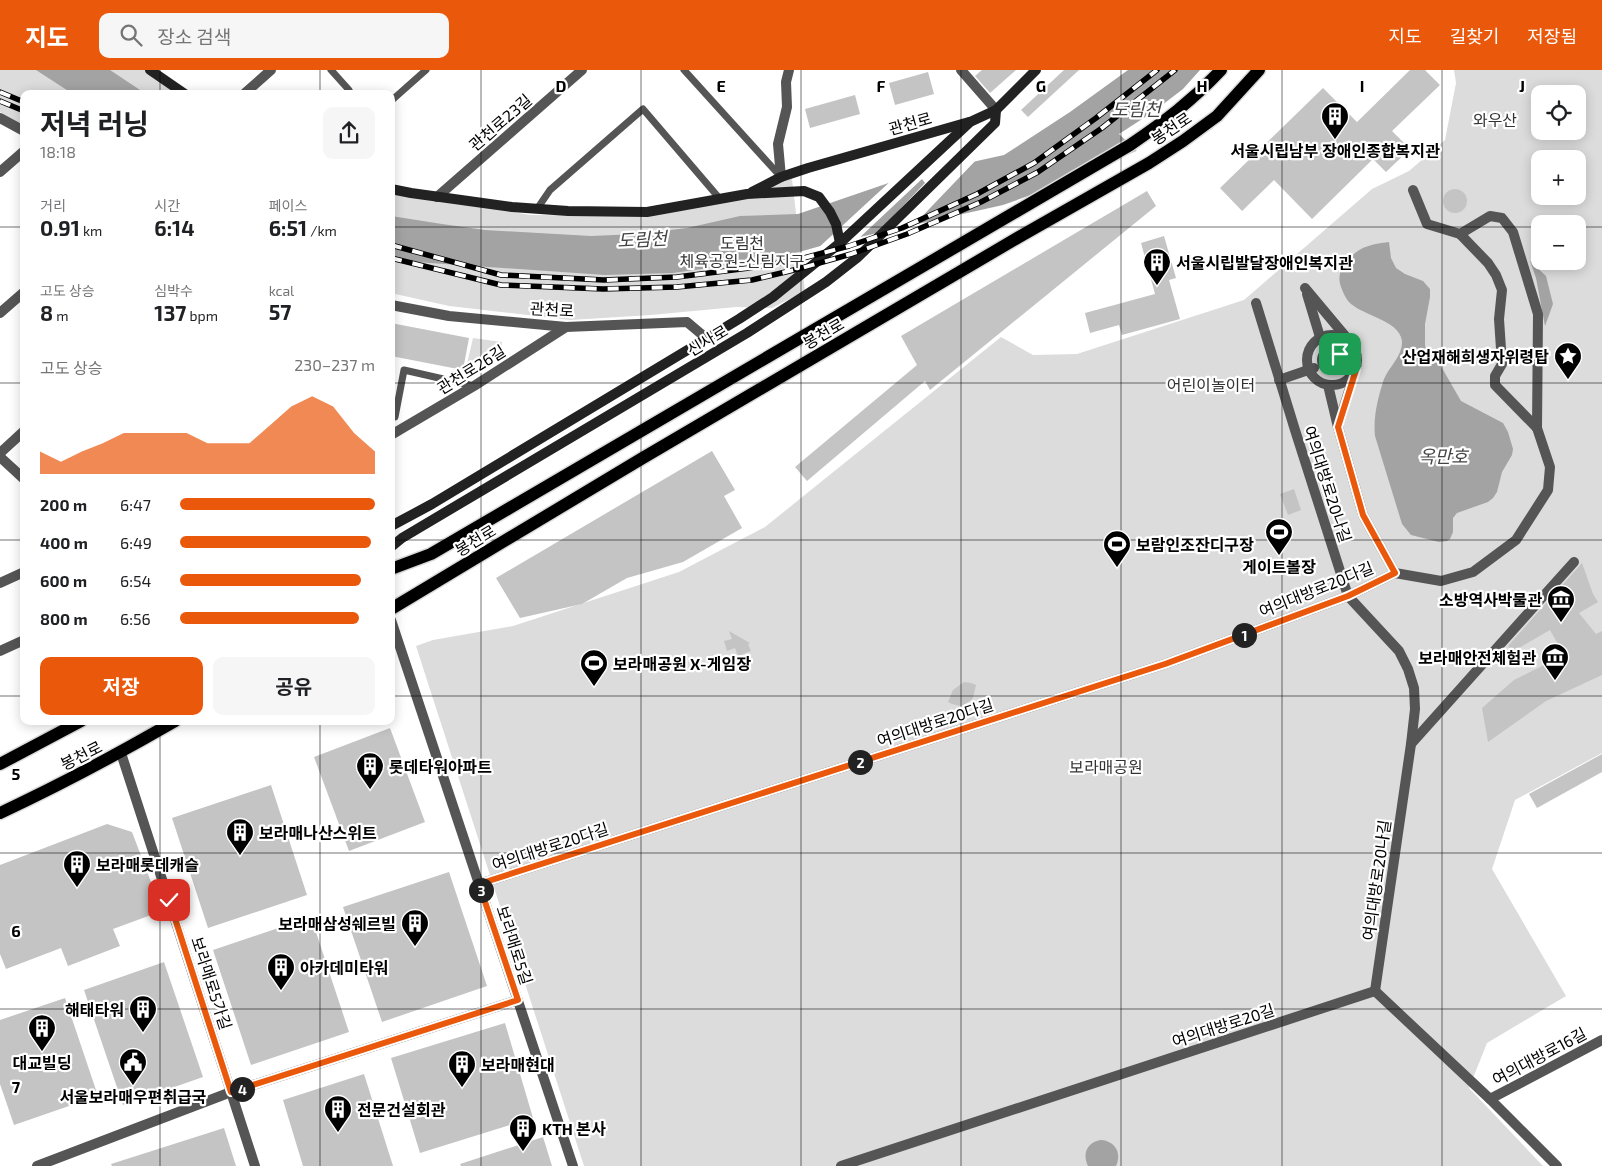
<!DOCTYPE html>
<html lang="ko">
<meta charset="utf-8">
<style>
:root{--surface:#fff;--page:#f6f6f6;--text:#202124;--muted:#757577;--accent:#ea580c}
body{margin:0;font-family:"Exo 2","Noto Sans KR",sans-serif;background:var(--page);color:var(--text);height:100vh;display:flex;flex-direction:column;font-size:19px;white-space:nowrap}
*{box-sizing:border-box;margin:0}
p{font-size:16px;color:var(--muted)}
.icon{flex:none;width:28px;height:28px;fill:none;stroke:currentColor;stroke-width:2;stroke-linecap:round;stroke-linejoin:round}
.map{position:relative;flex:1;overflow:hidden}
.sheet{position:absolute;left:20px;top:20px;width:375px;height:635px;display:flex;flex-direction:column;background:var(--surface);border-radius:10px;box-shadow:0 2px 12px #0003}
.sheet>*{flex:none}
.buttons{position:absolute;left:1531px;top:15px;display:grid;gap:10px}
.buttons a{display:grid;place-items:center;width:55px;height:55px;border-radius:10px;background:var(--surface);box-shadow:0 2px 12px #0003;font-size:25px}
.pin{position:absolute;display:grid;place-items:center;width:42px;height:42px;color:#fff;margin:-21px;border-radius:10px;box-shadow:0 2px 8px #0006}
.km{position:absolute;width:25px;height:25px;margin:-12px;border-radius:50%;background:#222;color:#fff;font-size:14px;line-height:25px;text-align:center}
.round{display:grid;place-items:center;flex:none;width:52px;height:52px;border-radius:10px;background:var(--page)}
.headline{display:flex;align-items:center;justify-content:space-between;height:85px;padding:0 20px}
h1{font-size:28px;font-weight:700;line-height:38px}
.figures{display:grid;grid-template-columns:repeat(3,1fr);gap:8px;height:85px;padding:5px 20px}
.figures div{display:grid;align-content:center}
.figures b{font-size:21px;font-weight:700}
.figures small{font-size:14px;font-weight:400}
.figures p{font-size:14px}
.chart{height:140px;padding:10px 20px}
.chart p{display:flex;justify-content:space-between}
.chart svg{width:100%;height:90px;margin-top:5px;fill:var(--accent);opacity:.7}
.button{display:flex;gap:10px;margin-top:auto;padding:10px 20px}
.button a{flex:1;height:58px;border-radius:10px;background:var(--accent);color:#fff;font-size:20px;font-weight:700;line-height:58px;text-align:center}
.button a+a{background:var(--page);color:var(--text)}
ul{padding:0 20px;list-style:none;font-size:16px}
li{display:grid;grid-template-columns:80px 60px 1fr;align-items:center;height:38px}
li i{height:12px;border-radius:6px;background:var(--accent)}
header{display:flex;align-items:center;gap:30px;box-sizing:border-box;height:70px;padding:0 25px;background:var(--accent);color:#fff}
header strong{font-size:24px}
nav{display:flex;gap:28px;margin-inline-start:auto;font-size:18px}
.search{width:350px;height:45px;background:var(--page);display:flex;align-items:center;gap:12px;box-sizing:border-box;padding:0 18px;border-radius:10px;color:var(--muted);font-size:19px}
.map>svg:first-child{display:block}
.green{fill:#dcdcdc;fill-rule:evenodd}
.water{fill:#a3a3a3}
.pier{fill:#fff}
.building{fill:#c4c4c4}
.lines{fill:none;stroke-linecap:round;stroke-linejoin:round}
.primary-casing{stroke:#dbdbdb;stroke-width:15}
.service{stroke:#555;stroke-width:7}
.pedestrian{stroke:#555;stroke-width:10}
.minor{stroke:#555;stroke-width:10}
.tertiary{stroke:#555;stroke-width:10}
.secondary{stroke:#222;stroke-width:10}
.primary{stroke:#000;stroke-width:12}
.rail-casing{stroke:#000;stroke-width:5.5}
.rail{stroke:#fff;stroke-width:4;stroke-dasharray:11;stroke-linecap:butt}
.route-casing{stroke:#fff;stroke-width:10}
.route{stroke:#ea580c;stroke-width:6}
.grid{fill:none;stroke:#000;stroke-width:1;stroke-opacity:0.55}
.labels{text-anchor:middle;dominant-baseline:central;stroke-width:4.5;stroke-linejoin:round;paint-order:stroke}
.park-label{font-size:16px;fill:#333;stroke:#fff}
.street-label{font-size:16px;fill:#000;stroke:#fff}
.poi-label{font-size:16px;font-weight:bold;fill:#000;stroke:#fff;text-anchor:start}
.water-label{font-size:18px;font-style:italic;fill:#444;stroke:#fff}
.grid-label{font-size:16px;text-anchor:middle;font-weight:bold;fill:#000;stroke:#fff;stroke-width:4.5;stroke-linejoin:round;paint-order:stroke}
</style>
<header>
<strong>지도</strong>
<div class="search"><svg class="icon" aria-label="search" viewBox="0 0 24 24"><circle cx="10" cy="10" r="6"/><path d="M15 15l6 6"/></svg>장소 검색</div>
<nav><a>지도</a><a>길찾기</a><a>저장됨</a></nav>
</header>
<div class="map">
<svg width="1602" height="1096" viewBox="0 0 1602 1096">
<rect width="100%" height="100%" fill="#fff"/>
<!-- green -->
<g class="green">
<polygon points="0,0 145,0 183,24 24,24 24,55 0,42"/>
<path d="M1454 0H1602V683L1515 730 1492 799 1566 926 1487 973 1469 1018 1543 1096H584L416 576 433 570 513 556 679 502 765 457 1001 267 1033 285 1077 284 1244 230 1372 119 1409 101 1445 70 1456 13ZM1540 24H1578V61H1540ZM1540 89H1578V126H1540ZM1540 154H1578V191H1540Z"/>
<polygon points="792,109 805,221 772,238 736,237 651,245 570,250 449,236 391,223 391,120 530,145 644,146"/>
<polygon points="473,268 502,272 501,281 466,298"/>
</g>
<!-- water -->
<g class="water">
<polygon points="36,0 110,0 146,24 73,24"/>
<polygon points="1128,0 1241,0 1174,58 1136,81 1059,115 1003,135 824,175 792,184 738,194 673,203 605,205 401,191 391,185 391,146 442,154 485,160 591,166 637,164 687,158 740,146 798,144 909,106 1004,85 1070,42"/>
<path d="M1389 172 1391 188 1396 198 1405 204 1423 211 1430 219V227L1425 254V276L1442 298 1461 331 1503 353 1508 362 1513 379 1512 385 1502 402 1497 422 1493 428 1488 432 1457 443 1453 448V462L1450 469 1447 471 1439 472 1411 465 1402 454 1375 366C1373 347 1378 327 1384 309 1389 297 1403 285 1402 271 1399 249 1361 246 1348 231 1345 227 1343 222 1341 217 1338 208 1339 201 1346 193 1357 177 1371 174 1389 172Z"/>
<polygon points="1530,191 1546,206 1553,234 1545,256 1536,208"/>
<path d="M1101 1070C1115 1071 1122 1083 1116 1096H1088C1082 1084 1087 1072 1101 1070Z"/>
</g>
<!-- pier -->
<g class="pier">
<polygon points="1200,0 1244,0 1210,34 1175,60 1138,82 1119,64 1153,42 1183,19"/>
<polygon points="978,88 910,159 873,167 925,113 922,109 856,171 816,180 894,108 908,103"/>
</g>
<!-- building -->
<g class="building">
<polygon points="982,0 1016,0 990,23 975,6"/>
<polygon points="1064,0 1079,0 1028,47 1021,40"/>
<polygon points="1410,0 1425,0 1440,15 1392,61 1410,79 1386,102 1373,89 1312,149 1274,110 1242,141 1220,118 1323,18 1357,52"/>
<polygon points="928,2 934,24 895,35 889,13"/>
<polygon points="855,25 860,44 810,58 805,39"/>
<circle cx="1455" cy="131" r="12"/>
<polygon points="1147,121 1156,136 930,320 925,311 807,411 795,397 917,295 901,266"/>
<polygon points="1164,166 1176,208 1169,210 1180,249 1122,265 1119,255 1090,263 1085,243 1155,224 1141,173"/>
<polygon points="391,253 469,268 463,300 391,286"/>
<polygon points="1484,283 1493,288 1485,296 1473,293"/>
<polygon points="712,381 735,420 724,426 742,458 683,492 627,508 582,534 520,548 496,508"/>
<polygon points="1294,419 1301,440 1288,445 1280,424"/>
<polygon points="1582,493 1593,524 1598,532 1579,543 1596,564 1602,561 1602,605 1546,631 1488,672 1482,638 1514,610 1550,592 1560,578 1550,560 1512,582 1508,576"/>
<polygon points="729,561 750,573 748,574 751,581 738,586 735,578 727,581 724,571 732,569"/>
<polygon points="964,612 971,613 976,615 973,628 970,631 961,636 952,634 948,632 953,620"/>
<polygon points="390,658 425,752 349,781 314,687"/>
<polygon points="1602,684 1602,702 1537,738 1529,724"/>
<polygon points="271,715 307,825 208,858 172,748"/>
<polygon points="107,754 132,762 162,841 113,859 120,876 68,896 61,878 6,899 0,884 0,795"/>
<polygon points="449,802 487,916 382,952 343,837"/>
<polygon points="311,847 349,962 251,995 213,880"/>
<polygon points="164,892 203,1007 123,1035 84,920"/>
<polygon points="65,928 98,1026 14,1055 0,1014 0,950"/>
<polygon points="505,953 533,1048 420,1083 391,988"/>
<polygon points="364,1004 393,1096 303,1096 283,1030"/>
<polygon points="224,1058 236,1096 112,1096 111,1094"/>
<polygon points="543,1067 552,1096 461,1096 460,1094"/>
</g>
<g class="lines">
<!-- primary casing -->
<g class="primary-casing">
<g id="primary">
<path d="M391 499 431 484 1130 75C1165 51 1192 31 1221 0"/>
<polyline points="391,539 641,389 1019,167 1149,93 1183,71 1217,46 1259,0"/>
<polyline points="0,694 81,651"/>
<path d="M0 743C60 715 118 684 175 651"/>
</g>
</g>
<!-- service -->
<g class="service">
<polyline points="331,0 349,20"/>
<polyline points="684,0 781,107"/>
<polyline points="391,31 426,0"/>
<polyline points="537,139 550,120 643,39 720,129"/>
<polyline points="391,346 395,347 404,300 474,316"/>
</g>
<!-- pedestrian -->
<g class="pedestrian">
<polyline points="1460,164 1488,193 1496,205 1502,220 1499,249 1502,294 1495,306 1495,315 1537,358"/>
<polyline points="1305,218 1346,267"/>
<polyline points="1307,224 1320,267"/>
<polyline points="1256,233 1295,360 1348,526 1399,581 1408,599 1414,618 1415,639 1411,674 1375,921"/>
<circle cx="1332" cy="290" r="25"/>
<circle cx="1332" cy="290" r="10"/>
<polyline points="1279,310 1314,298"/>
<polyline points="1328,315 1338,357 1363,445 1395,503"/>
<polyline points="1338,356 1354,305"/>
<polyline points="1395,503 1441,511 1473,502 1516,470 1548,420 1550,397 1537,358 1538,244 1513,162 1502,148 1490,146 1460,164 1427,154 1413,120"/>
<polyline points="1411,674 1574,492"/>
<polyline points="479,814 1165,594 1348,526 1395,503"/>
<polyline points="1375,921 1490,1029"/>
<polyline points="841,1096 1375,921"/>
</g>
<!-- minor -->
<g class="minor">
<polyline points="961,0 996,40"/>
<polyline points="244,24 271,0"/>
<polyline points="0,102 24,81"/>
<polyline points="781,107 778,74 787,37 786,12 789,0"/>
<polyline points="437,127 582,0"/>
<polyline points="0,243 24,222"/>
<polyline points="391,365 474,316 566,257"/>
<polyline points="0,383 24,361"/>
<polyline points="0,387 24,409"/>
<polyline points="0,513 24,502"/>
<polyline points="391,550 573,1096"/>
<polyline points="0,581 24,570"/>
<polyline points="121,683 255,1096"/>
<polyline points="37,1096 231,1022 518,930"/>
<polyline points="1557,1096 1490,1029 1602,970"/>
</g>
<!-- tertiary -->
<g class="tertiary">
<polyline points="0,48 24,61"/>
<polyline points="391,235 449,246 566,257 687,252 706,268"/>
</g>
<!-- secondary -->
<g class="secondary">
<polyline points="150,0 185,24"/>
<polyline points="391,119 411,123 512,137 568,141 647,142 747,124 804,121 819,127 830,142 836,154 840,173"/>
<polyline points="752,122 781,107 808,98 969,52"/>
<polyline points="391,456 432,434 739,249 773,227 840,173 970,52 996,40 1036,0"/>
<polyline points="391,477 402,468 747,263 826,212 858,187 995,53 996,40"/>
</g>
<!-- primary -->
<use href="#primary" class="primary"/>
<!-- rail casing -->
<g class="rail-casing">
<g id="rail">
<polyline points="0,22 24,32"/>
<polyline points="0,31 24,41"/>
<polyline points="391,175 501,205 604,210 677,207 749,198 796,190 849,176 902,158 977,124 1034,93 1096,48 1157,0"/>
<polyline points="391,188 501,215 603,219 677,217 752,210 798,199 851,184 907,164 981,132 1038,102 1102,58 1175,0"/>
</g>
</g>
<!-- rail -->
<use href="#rail" class="rail"/>
</g>
<g class="lines">
<!-- route casing -->
<g class="route-casing">
<polyline id="route" points="169,830 231,1022 518,930 479,814 1165,594 1348,526 1395,503 1363,445 1338,357 1356,300 1341,294 1342,289 1340,284"/>
</g>
<!-- route -->
<use href="#route" class="route"/>
</g>
<!-- grid -->
<path class="grid" d="M160 0V24M320 0V24M481 0V1096M641 0V1096M801 0V1096M961 0V1096M1121 0V1096M1282 0V1096M1442 0V1096M0 157H24M391 157H1540M1578 157H1602M0 313H24M391 313H1602M0 470H24M391 470H1602M0 626H24M391 626H1602M160 651V1096M320 651V1096M0 783H1602M0 939H1602"/>
<!-- icons -->
<defs>
<g id="building-pin" transform="scale(1.4375)"><path d="M0 17L-7.5 6A9.5 9.5 0 1 1 7.5 6Z" fill="#000" stroke="#fff"/><path d="M-4-6H4V6H1V3H-1V6H-4ZM-2.5-4.3h1.7v1.8h-1.7ZM.8-4.3h1.7v1.8H.8ZM-2.5-1h1.7V.8h-1.7ZM.8-1h1.7V.8H.8Z" fill="#fff"/></g>
<g id="sight-pin" transform="scale(1.4375)"><path d="M0 17L-7.5 6A9.5 9.5 0 1 1 7.5 6Z" fill="#000" stroke="#fff"/><path d="M0-6L1.8-2.2L6-1.7L2.9 1.2L3.7 5.4L0 3.3L-3.7 5.4L-2.9 1.2L-6-1.7L-1.8-2.2Z" fill="#fff"/></g>
<g id="stadium-pin" transform="scale(1.4375)"><path d="M0 17L-7.5 6A9.5 9.5 0 1 1 7.5 6Z" fill="#000" stroke="#fff"/><path d="M0-5a6.5 5 0 1 0 0 10a6.5 5 0 1 0 0-10ZM-3.5-1.8h7v3.6h-7Z" fill="#fff"/></g>
<g id="museum-pin" transform="scale(1.4375)"><path d="M0 17L-7.5 6A9.5 9.5 0 1 1 7.5 6Z" fill="#000" stroke="#fff"/><path d="M0-6L6-3V-2H-6V-3ZM-5-1h2V3h-2ZM-1-1h2V3h-2ZM3-1h2V3H3ZM-6 4H6V6H-6Z" fill="#fff"/></g>
<g id="civic-pin" transform="scale(1.4375)"><path d="M0 17L-7.5 6A9.5 9.5 0 1 1 7.5 6Z" fill="#000" stroke="#fff"/><path d="M-.6-6.5H3V-4.5H.6V-3L4-1V1h2V6H-6V1h2V-1L-.6-3ZM-1.2 2.5V6h2.4V2.5Z" fill="#fff"/></g>
</defs>
<g fill-rule="evenodd">
<use href="#building-pin" x="1335" y="46"/>
<use href="#building-pin" x="1157" y="192"/>
<use href="#sight-pin" x="1568" y="286"/>
<use href="#stadium-pin" x="1279" y="462"/>
<use href="#stadium-pin" x="1117" y="474"/>
<use href="#museum-pin" x="1561" y="529"/>
<use href="#museum-pin" x="1555" y="587"/>
<use href="#stadium-pin" x="594" y="593"/>
<use href="#building-pin" x="370" y="696"/>
<use href="#building-pin" x="240" y="762"/>
<use href="#building-pin" x="77" y="794"/>
<use href="#building-pin" x="415" y="853"/>
<use href="#building-pin" x="281" y="897"/>
<use href="#building-pin" x="143" y="939"/>
<use href="#building-pin" x="42" y="958"/>
<use href="#civic-pin" x="133" y="992"/>
<use href="#building-pin" x="462" y="994"/>
<use href="#building-pin" x="338" y="1039"/>
<use href="#building-pin" x="523" y="1058"/>
</g>
<g class="labels">
<!-- park labels -->
<g class="park-label">
<text x="1495" y="49">와우산</text>
<text x="742" y="172">도림천<tspan x="742" dy="18">체육공원-신림지구</tspan></text>
<text x="1211" y="314">어린이놀이터</text>
<text x="1106" y="696">보라매공원</text>
</g>
<!-- street labels -->
<g class="street-label">
<text transform="translate(500 52) rotate(-41)">관천로23길</text>
<text transform="translate(910 53) rotate(-16)">관천로</text>
<text transform="translate(1171 58) rotate(-34)">봉천로</text>
<text transform="translate(552 239) rotate(3)">관천로</text>
<text transform="translate(823 263) rotate(-30)">봉천로</text>
<text transform="translate(707 270) rotate(-31)">신사로</text>
<text transform="translate(471 299) rotate(-32)">관천로26길</text>
<text transform="translate(1328 414) rotate(72)">여의대방로20나길</text>
<text transform="translate(475 470) rotate(-31)">봉천로</text>
<text transform="translate(1316 519) rotate(-22)">여의대방로20다길</text>
<text transform="translate(935 652) rotate(-18)">여의대방로20다길</text>
<text transform="translate(81 685) rotate(-27)">봉천로</text>
<text transform="translate(550 776) rotate(-18)">여의대방로20다길</text>
<text transform="translate(1376 810) rotate(-82)">여의대방로20나길</text>
<text transform="translate(515 875) rotate(72)">보라매로5길</text>
<text transform="translate(212 913) rotate(72)">보라매로5가길</text>
<text transform="translate(1223 955) rotate(-18)">여의대방로20길</text>
<text transform="translate(1539 986) rotate(-28)">여의대방로16길</text>
</g>
<!-- poi labels -->
<g class="poi-label">
<text x="1335" y="80" text-anchor="middle">서울시립남부 장애인종합복지관</text>
<text x="1176" y="192">서울시립발달장애인복지관</text>
<text x="1549" y="286" text-anchor="end">산업재해희생자위령탑</text>
<text x="1136" y="474">보람인조잔디구장</text>
<text x="1279" y="496" text-anchor="middle">게이트볼장</text>
<text x="1542" y="529" text-anchor="end">소방역사박물관</text>
<text x="1536" y="587" text-anchor="end">보라매안전체험관</text>
<text x="613" y="593">보라매공원 X-게임장</text>
<text x="389" y="696">롯데타워아파트</text>
<text x="259" y="762">보라매나산스위트</text>
<text x="96" y="794">보라매롯데캐슬</text>
<text x="396" y="853" text-anchor="end">보라매삼성쉐르빌</text>
<text x="300" y="897">아카데미타워</text>
<text x="124" y="939" text-anchor="end">해태타워</text>
<text x="42" y="992" text-anchor="middle">대교빌딩</text>
<text x="481" y="994">보라매현대</text>
<text x="133" y="1026" text-anchor="middle">서울보라매우편취급국</text>
<text x="357" y="1039">전문건설회관</text>
<text x="542" y="1058">KTH 본사</text>
</g>
<!-- water labels -->
<g class="water-label">
<text x="1136" y="39">도림천</text>
<text transform="translate(642 169) rotate(-3)">도림천</text>
<text x="1443" y="386">옥만호</text>
</g>
</g>
<g class="grid-label">
<text x="561" y="22">D</text>
<text x="721" y="22">E</text>
<text x="881" y="22">F</text>
<text x="1041" y="22">G</text>
<text x="1202" y="22">H</text>
<text x="1362" y="22">I</text>
<text x="1522" y="22">J</text>
<text x="16" y="710">5</text>
<text x="16" y="867">6</text>
<text x="16" y="1023">7</text>
</g>
</svg>
<div class="buttons">
<a><svg class="icon" aria-label="locate" viewBox="0 0 24 24"><circle cx="12" cy="12" r="6"/><path d="M12 2v4M12 18v4M2 12h4M18 12h4"/></svg></a>
<a>+</a>
<a>−</a>
</div>
<div class="pin" style="left:1340px;top:284px;background:#1e9e55"><svg class="icon" aria-label="arrive" viewBox="0 0 24 24"><path d="M6 21V4h12l-3 4 3 4H6"/></svg></div>
<div class="pin" style="left:169px;top:830px;background:#d93025"><svg class="icon" aria-label="check" viewBox="0 0 24 24"><path d="M5 12l5 5 9-10"/></svg></div>
<b class="km" style="left:1244px;top:565px">1</b>
<b class="km" style="left:860px;top:692px">2</b>
<b class="km" style="left:481px;top:820px">3</b>
<b class="km" style="left:242px;top:1019px">4</b>
<section class="sheet">
<div class="headline"><div><h1>저녁 러닝</h1><p>18:18</p></div><a class="round"><svg class="icon" aria-label="share" viewBox="0 0 24 24"><path d="M12 15V3M7 8l5-5 5 5M5 13v7h14v-7"/></svg></a></div>
<div class="figures">
<div><p>거리</p><b>0.91<small> km</small></b></div>
<div><p>시간</p><b>6:14</b></div>
<div><p>페이스</p><b>6:51<small> /km</small></b></div>
</div>
<div class="figures">
<div><p>고도 상승</p><b>8<small> m</small></b></div>
<div><p>심박수</p><b>137<small> bpm</small></b></div>
<div><p>kcal</p><b>57</b></div>
</div>
<div class="chart"><p><span>고도 상승</span>230–237 m</p>
<svg viewBox="0 0 160 44" preserveAspectRatio="none"><path d="M0 44V33L10 38L20 33L30 29L40 24L50 24L60 24L70 24L80 29L90 29L100 29L110 20L120 11L130 6L140 11L150 24L160 33V44z"/></svg>
</div>
<ul>
<li><b>200 m</b>6:47<i style="width:100%"></i></li>
<li><b>400 m</b>6:49<i style="width:98%"></i></li>
<li><b>600 m</b>6:54<i style="width:93%"></i></li>
<li><b>800 m</b>6:56<i style="width:92%"></i></li>
</ul>
<div class="button"><a>저장</a><a>공유</a></div>
</section>
</div>
